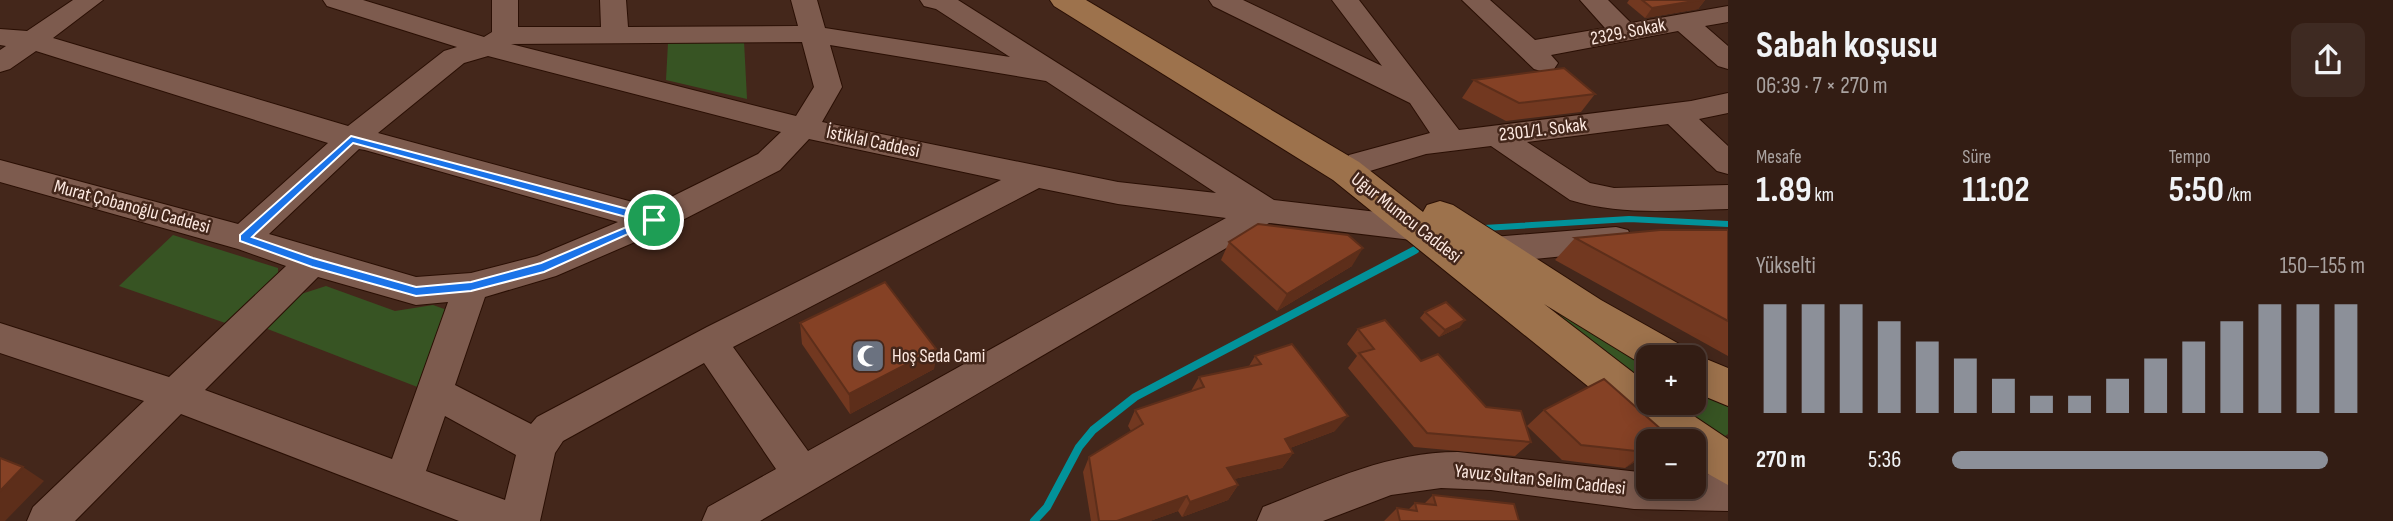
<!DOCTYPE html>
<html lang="tr">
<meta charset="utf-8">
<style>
:root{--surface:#331d14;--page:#3e2a22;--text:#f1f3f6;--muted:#a9a2a0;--line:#4e3b34;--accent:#8c9099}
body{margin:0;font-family:"Sofia Sans Condensed",sans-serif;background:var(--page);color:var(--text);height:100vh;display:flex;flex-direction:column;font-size:26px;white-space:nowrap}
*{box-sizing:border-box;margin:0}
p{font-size:23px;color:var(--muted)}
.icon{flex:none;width:38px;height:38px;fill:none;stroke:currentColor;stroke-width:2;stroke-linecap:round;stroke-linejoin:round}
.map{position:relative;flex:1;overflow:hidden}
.details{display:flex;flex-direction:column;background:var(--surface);width:665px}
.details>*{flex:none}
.buttons{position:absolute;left:1636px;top:345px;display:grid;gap:14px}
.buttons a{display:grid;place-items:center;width:70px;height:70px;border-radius:14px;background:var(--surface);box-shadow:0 4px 18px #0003,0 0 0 2px var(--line);font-size:35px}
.pin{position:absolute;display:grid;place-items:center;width:60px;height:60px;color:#fff;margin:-30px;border:4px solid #fff;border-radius:50%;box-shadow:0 2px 7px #0007}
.round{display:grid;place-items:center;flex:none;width:74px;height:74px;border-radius:14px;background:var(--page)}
.summary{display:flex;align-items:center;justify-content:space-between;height:119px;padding:0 28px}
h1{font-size:38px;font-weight:700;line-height:52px}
.stats{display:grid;grid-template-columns:repeat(3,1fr);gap:10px;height:119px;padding:7px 28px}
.stats div{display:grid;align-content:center}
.stats b{font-size:35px;font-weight:700}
.stats small{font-size:19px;font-weight:400}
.stats p{font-size:19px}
.chart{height:196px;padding:14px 28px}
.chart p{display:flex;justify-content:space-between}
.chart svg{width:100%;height:126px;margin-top:7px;stroke:var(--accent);stroke-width:6}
ul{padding:0 28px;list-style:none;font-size:23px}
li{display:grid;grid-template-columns:112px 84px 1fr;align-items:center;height:52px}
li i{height:18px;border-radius:9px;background:var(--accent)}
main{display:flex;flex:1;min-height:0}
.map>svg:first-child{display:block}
.green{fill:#375423}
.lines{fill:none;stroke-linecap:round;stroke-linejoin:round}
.stream-far1{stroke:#02929a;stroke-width:6}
.stream{stroke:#02929a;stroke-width:8}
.minor-casing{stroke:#2a0f04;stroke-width:2}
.major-casing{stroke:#2a0f04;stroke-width:2}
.minor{fill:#7d5b4e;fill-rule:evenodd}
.major{fill:#9d724c;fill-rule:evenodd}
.wall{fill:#723820}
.shaded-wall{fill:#5d2e1a}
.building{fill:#854125;stroke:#5d2e1a;stroke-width:2}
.route{fill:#1a73e8;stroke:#fff;stroke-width:2;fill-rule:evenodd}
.labels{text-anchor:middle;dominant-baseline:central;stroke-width:5;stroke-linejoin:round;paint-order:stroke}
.street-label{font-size:19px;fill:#fde9e1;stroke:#44271b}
.poi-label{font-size:19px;fill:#fde9e1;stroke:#44271b;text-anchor:start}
</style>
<main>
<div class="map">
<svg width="1728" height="521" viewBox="0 0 1728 521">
<rect width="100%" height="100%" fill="#44271b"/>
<!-- green -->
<g class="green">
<polygon points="744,41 747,99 666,80 668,43"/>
<polygon points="173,235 278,268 278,279 231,325 119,286"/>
<polygon points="326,286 395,311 433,305 447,310 420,388 265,328 298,295"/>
<polygon points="1536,298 1648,368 1648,392 1531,302"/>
<polygon points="1694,391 1728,406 1728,434 1715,443 1662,403 1694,402"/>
</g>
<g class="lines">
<!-- stream-far1 -->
<polyline class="stream-far1" points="1484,228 1629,219 1728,224"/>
<!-- stream -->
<polyline class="stream" points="1034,521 1047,507 1079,447 1093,430 1135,397 1415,250"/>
<!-- minor casing -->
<g class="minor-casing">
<g id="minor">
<path d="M73 0H103L53 38 348 126 444 51 457 47 327 6 323 0H363L484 37 492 32V0H518V27H601L600 0H626L628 27 798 26 791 0H817L825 28 1010 57 936 9 924 6 920 0H958L1274 200 1420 217 1431 220 1436 229 1431 238 1420 241 1269 223 760 521H702L708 507 776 469 704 363 563 441 555 453 540 521H459L181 414 75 521H27L33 507 144 401 0 353V323L169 377 286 266 238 249 0 182V160L238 224 328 143 36 51 10 69 0 72V50L6 46 0 45V29L27 31ZM802 42 814 87 796 116 511 44ZM830 45 1046 81 1216 193 1118 182 822 122 842 87ZM488 56 781 132 758 154 651 207 378 133 464 63ZM809 139 1001 180 707 327 537 417 531 424 455 385 485 297 556 276 665 229 780 170ZM359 149 365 150 618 222 537 256 471 273 416 277 269 234ZM1039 188 1118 204 1226 218 808 451 733 347ZM318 277 416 305 448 302 392 459 205 390ZM445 416 516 455 505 500 426 471Z"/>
<path d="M1209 0H1243L1382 66 1332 0H1359L1459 130 1691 101 1728 93V113L1699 119 1728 146V174L1717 171 1668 124 1527 142 1590 183 1614 188 1728 185V209C1673 210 1623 216 1570 200L1491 146 1426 154 1360 174 1349 171 1345 163 1349 155 1430 133 1410 103 1213 6Z"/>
<polygon points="1462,0 1490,0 1535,40 1605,28 1580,0 1608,0 1631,23 1728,6 1728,22 1705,26 1728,46 1728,69 1718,66 1678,31 1551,55 1558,63 1554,69 1544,72 1534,69"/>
<polygon points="1616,227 1628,230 1632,239 1628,248 1616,251 1493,263 1481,259 1477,250 1481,241 1493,237"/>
<path d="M1458 452 1648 473V486H1694V475L1728 473V511L1634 509 1491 490 1441 488 1391 495 1323 521H1257L1263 507C1327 482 1387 452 1458 452Z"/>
</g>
</g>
<!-- major casing -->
<g class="major-casing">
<polygon id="major" points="1050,0 1086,0 1359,162 1423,212 1427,205 1440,201 1453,205 1601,300 1681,345 1687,357 1694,354 1728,368 1728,406 1694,392 1694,357 1648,357 1648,368 1544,304 1648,384 1648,402 1673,402 1728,439 1728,485 1694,466 1694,441 1658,441 1642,430 1333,180 1054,6"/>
</g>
<!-- minor -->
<use href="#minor" class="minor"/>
<!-- major -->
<use href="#major" class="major"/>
</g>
<!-- wall -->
<g class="wall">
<polygon points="1629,0 1705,0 1698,9 1645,18 1627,3"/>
<polygon points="1474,80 1595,94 1581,112 1506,121 1462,98"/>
<polygon points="1728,230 1728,356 1555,260 1575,238"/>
<polygon points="1229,242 1352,266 1277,311 1221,260"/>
<polygon points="1425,312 1460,327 1439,337 1420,318"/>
<polygon points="800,323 936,349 934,369 850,414 802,344"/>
<polygon points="1358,329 1486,407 1531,442 1515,456 1414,447 1348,368 1357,356 1347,344"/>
<polygon points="1255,356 1335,431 1290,448 1293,453 1282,468 1234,479 1238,485 1228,500 1182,517 1178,511 1150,521 1091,521 1083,472 1089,457 1131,431 1128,426 1135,410 1191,391 1199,377 1249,366"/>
<polygon points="1544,410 1671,438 1666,441 1648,441 1648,454 1625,468 1562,460 1527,426"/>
<polygon points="1433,495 1519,521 1384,521 1397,508 1408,510 1415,503 1424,504"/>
</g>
<!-- shaded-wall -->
<g class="shaded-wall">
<polygon points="1700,0 1705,0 1698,9 1645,18 1652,8"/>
<polygon points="1363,248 1352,266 1277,311 1287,294"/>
<polygon points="1465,320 1460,327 1439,337 1445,330"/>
<polygon points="936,349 934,369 850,414 849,394"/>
<polygon points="1348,416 1335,431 1274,454 1285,439"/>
<polygon points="1648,451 1648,454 1625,468 1645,452"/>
<polygon points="1293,453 1282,468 1217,483 1227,468"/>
<polygon points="23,467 44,481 5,521 0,521 0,491"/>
<polygon points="1238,485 1228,500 1182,517 1190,502"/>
<polygon points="1187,496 1178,511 1150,521 1117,521"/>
</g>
<!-- building -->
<g class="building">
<polygon points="1642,0 1700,0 1652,8"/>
<polygon points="1564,68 1595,94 1519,103 1474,80"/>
<polygon points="1258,224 1348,235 1363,248 1287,294 1229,242"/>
<polygon points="1660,230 1728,230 1728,321 1575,238"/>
<polygon points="885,282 936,349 849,394 800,323"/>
<polygon points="1446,302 1465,320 1445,330 1425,312"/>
<polygon points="1385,320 1421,361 1438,354 1486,407 1521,411 1531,442 1427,433 1359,353 1374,349 1358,329"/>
<polygon points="1292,344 1348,416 1285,439 1293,453 1227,468 1238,485 1190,502 1187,496 1117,521 1099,521 1089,457 1143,424 1135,410 1204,387 1199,377 1261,364 1255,356"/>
<polygon points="1604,379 1671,438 1665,441 1648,441 1648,451 1645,452 1581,445 1544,410"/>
<polygon points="0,458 23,467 0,491"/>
<polygon points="1433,495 1514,504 1519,521 1400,521 1397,508 1417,511 1415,503 1436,505"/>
</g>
<!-- route -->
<path class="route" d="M351 136 654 216 659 220 544 272 471 291 416 296 312 267 240 241V235ZM353 143 641 221 541 263 471 282 416 287 313 258 252 237Z"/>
<!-- icons -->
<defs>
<g id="mosque-square" transform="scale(1.75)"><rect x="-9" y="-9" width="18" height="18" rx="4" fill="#6b7280" stroke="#44271b"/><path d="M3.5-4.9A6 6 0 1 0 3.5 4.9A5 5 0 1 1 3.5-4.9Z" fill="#fff"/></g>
</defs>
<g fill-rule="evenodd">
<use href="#mosque-square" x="868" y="356"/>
</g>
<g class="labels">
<!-- street labels -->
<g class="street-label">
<text transform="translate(1628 32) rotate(-11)">2329. Sokak</text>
<text transform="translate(1543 130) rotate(-7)">2301/1. Sokak</text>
<text transform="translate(873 142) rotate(12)">İstiklal Caddesi</text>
<text transform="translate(132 207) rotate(15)">Murat Çobanoğlu Caddesi</text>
<text transform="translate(1406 218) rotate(38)">Uğur Mumcu Caddesi</text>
<text transform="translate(1540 480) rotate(6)">Yavuz Sultan Selim Caddesi</text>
</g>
<!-- poi labels -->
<g class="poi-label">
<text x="892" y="356">Hoş Seda Cami</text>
</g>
</g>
</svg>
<div class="buttons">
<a>+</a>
<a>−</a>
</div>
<div class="pin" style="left:654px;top:220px;background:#1e9e55"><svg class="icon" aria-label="arrive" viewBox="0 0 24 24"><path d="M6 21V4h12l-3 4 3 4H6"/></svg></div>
</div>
<section class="details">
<div class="summary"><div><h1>Sabah koşusu</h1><p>06:39 · 7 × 270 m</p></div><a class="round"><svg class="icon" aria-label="share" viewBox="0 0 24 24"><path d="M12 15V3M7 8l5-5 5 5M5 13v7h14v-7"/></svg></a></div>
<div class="stats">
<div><p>Mesafe</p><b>1.89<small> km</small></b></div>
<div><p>Süre</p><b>11:02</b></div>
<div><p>Tempo</p><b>5:50<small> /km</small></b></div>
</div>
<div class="chart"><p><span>Yükselti</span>150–155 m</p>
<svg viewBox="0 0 160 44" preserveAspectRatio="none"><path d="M5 44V6M15 44V6M25 44V6M35 44V12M45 44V19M55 44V25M65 44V32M75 44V38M85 44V38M95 44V32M105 44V25M115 44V19M125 44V12M135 44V6M145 44V6M155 44V6"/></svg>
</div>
<ul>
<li><b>270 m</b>5:36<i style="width:91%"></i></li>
</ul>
</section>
</main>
